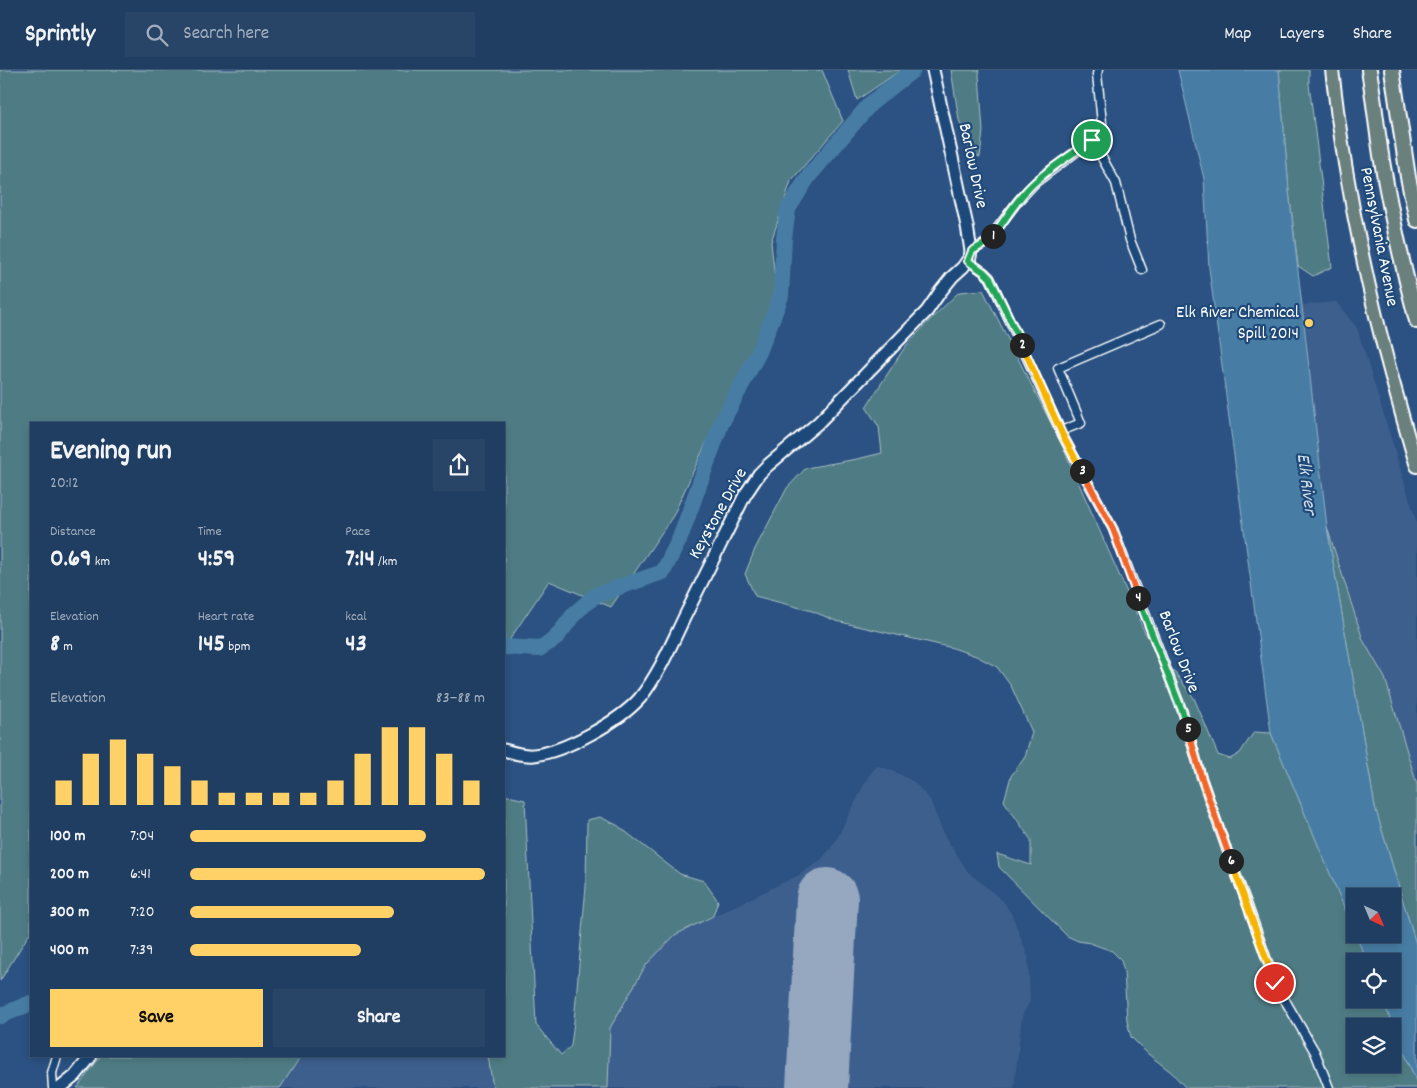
<!DOCTYPE html>
<meta charset="utf-8">
<style>
:root{--surface:#203e62;--page:#284568;--text:#f1f3f6;--muted:#a2aebe;--line:#3d5777;--accent:#ffd166}
body{margin:0;font-family:Dekko,sans-serif;background:var(--page);color:var(--text);height:100vh;display:flex;flex-direction:column;font-size:19px;white-space:nowrap}
*{box-sizing:border-box;margin:0}
p{font-size:16px;color:var(--muted)}
.icon{flex:none;width:28px;height:28px;fill:none;stroke:currentColor;stroke-width:2;stroke-linecap:round;stroke-linejoin:round}
.map{position:relative;flex:1;overflow:hidden}
.side{position:absolute;left:30px;top:352px;width:475px;height:635px;display:flex;flex-direction:column;background:var(--surface);border-radius:0px;box-shadow:0 2px 8px #0003,0 0 0 1px var(--line)}
.side>*{flex:none}
.needle{width:32px;rotate:136deg}
.fabs{position:absolute;left:1346px;top:818px;display:grid;gap:10px}
.fabs a{display:grid;place-items:center;width:55px;height:55px;border-radius:0px;background:var(--surface);box-shadow:0 2px 8px #0003,0 0 0 1px var(--line);font-size:25px}
.pin{position:absolute;display:grid;place-items:center;width:42px;height:42px;color:#fff;margin:-21px;border:2px solid #fff;border-radius:50%;box-shadow:0 1px 5px #0007}
.km{position:absolute;width:25px;height:25px;margin:-12px;border-radius:50%;background:#222;color:#fff;font-size:14px;line-height:25px;text-align:center}
.round{display:grid;place-items:center;flex:none;width:52px;height:52px;border-radius:0px;background:var(--page)}
.summary{display:flex;align-items:center;justify-content:space-between;height:85px;padding:0 20px}
h1{font-size:28px;font-weight:700;line-height:38px}
.stats{display:grid;grid-template-columns:repeat(3,1fr);gap:8px;height:85px;padding:5px 20px}
.stats div{display:grid;align-content:center}
.stats b{font-size:25px;font-weight:700}
.stats small{font-size:14px;font-weight:400}
.stats p{font-size:14px}
.chart{height:140px;padding:10px 20px}
.chart p{display:flex;justify-content:space-between}
.chart svg{width:100%;height:90px;margin-top:5px;stroke:var(--accent);stroke-width:6}
.button{display:flex;gap:10px;margin-top:auto;padding:10px 20px}
.button a{flex:1;height:58px;border-radius:0px;background:var(--accent);color:#111;font-size:20px;font-weight:700;line-height:58px;text-align:center}
.button a+a{background:var(--page);color:var(--text)}
ul{padding:0 20px;list-style:none;font-size:16px}
li{display:grid;grid-template-columns:80px 60px 1fr;align-items:center;height:38px}
li i{height:12px;border-radius:6px;background:var(--accent)}
header{display:flex;align-items:center;gap:30px;box-sizing:border-box;height:70px;padding:0 25px;background:var(--surface);border-bottom:1px solid var(--line)}
header strong{font-size:24px}
nav{display:flex;gap:28px;margin-inline-start:auto;font-size:18px}
.search{width:350px;height:45px;background:var(--page);display:flex;align-items:center;gap:12px;box-sizing:border-box;padding:0 18px;border-radius:0px;color:var(--muted);font-size:19px}
.map>svg:first-child{display:block}
.built{fill:#3e5f8e}
.green{fill:#4f7c84;stroke:#a7bec2;fill-rule:evenodd}
.water{fill:#477da4;stroke:#91b1c8}
.lines{fill:none;stroke-linecap:round;stroke-linejoin:round}
.river{stroke:#477da4;stroke-width:16}
.runway{stroke:#95a8c0;stroke-width:62}
.street-casing{stroke:#fff;stroke-width:11}
.secondary-casing{stroke:#fff;stroke-width:15}
.primary-casing{stroke:#fff;stroke-width:16}
.highway-casing{stroke:#fff;stroke-width:18}
.street{stroke:#1f4a7a;stroke-width:8}
.secondary{stroke:#1f4a7a;stroke-width:11}
.primary{stroke:#6a807d;stroke-width:12}
.highway{stroke:#6a807d;stroke-width:14}
.split-1-casing{stroke:#fff;stroke-width:10}
.split-2-casing{stroke:#fff;stroke-width:10}
.split-3-casing{stroke:#fff;stroke-width:10}
.split-4-casing{stroke:#fff;stroke-width:10}
.split-5-casing{stroke:#fff;stroke-width:10}
.split-6-casing{stroke:#fff;stroke-width:10}
.split-7-casing{stroke:#fff;stroke-width:10}
.split-1{stroke:#22a559;stroke-width:6}
.split-2{stroke:#22a559;stroke-width:6}
.split-3{stroke:#f5b400;stroke-width:6}
.split-4{stroke:#f0652b;stroke-width:6}
.split-5{stroke:#22a559;stroke-width:6}
.split-6{stroke:#f0652b;stroke-width:6}
.split-7{stroke:#f5b400;stroke-width:6}
.poi-dot{fill:#ffd166;stroke:#1f4a7a;stroke-width:2}
.labels{text-anchor:middle;dominant-baseline:central;stroke-width:4.5;stroke-linejoin:round;paint-order:stroke}
.street-label{font-size:18px;fill:#fff;stroke:#1f4a7a}
.poi-label{font-size:18px;fill:#fff;stroke:#1f4a7a;text-anchor:end}
.water-label{font-size:19px;font-style:italic;fill:#d1dee8;stroke:#1f4a7a}
</style>
<header>
<strong>Sprintly</strong>
<div class="search"><svg class="icon" aria-label="search" viewBox="0 0 24 24"><circle cx="10" cy="10" r="6"/><path d="M15 15l6 6"/></svg>Search here</div>
<nav><a>Map</a><a>Layers</a><a>Share</a></nav>
</header>
<div class="map">
<svg width="1417" height="1018" viewBox="0 0 1417 1018">
<rect width="100%" height="100%" fill="#2b5282"/>
<filter id="ink" filterUnits="userSpaceOnUse"><feTurbulence type="fractalNoise" baseFrequency=".02" numOctaves="2"/><feDisplacementMap in="SourceGraphic" scale="10" xChannelSelector="R" yChannelSelector="G"/><feConvolveMatrix kernelMatrix="1 2 1 2 8 2 1 2 1" color-interpolation-filters="sRGB"/></filter>
<g filter="url(#ink)">
<!-- built -->
<g class="built">
<polygon points="1336,232 1357,258 1417,453 1417,715 1385,608 1363,570 1327,457 1302,235"/>
<polygon points="877,696 891,700 914,712 930,730 944,765 968,802 1003,831 1012,845 1028,887 1030,931 1022,946 1014,1018 608,1018 610,958 646,895 675,865 799,805 822,789 834,774 869,705"/>
<polygon points="302,986 488,986 493,1018 280,1018"/>
</g>
<!-- green -->
<g class="green">
<polygon points="0,0 822,0 843,51 791,111 771,172 776,218 763,266 712,360 673,446 611,537 549,511 506,575 504,575 504,354 31,354 31,861 0,911"/>
<polygon points="848,0 901,0 857,30"/>
<polygon points="951,0 980,0 979,4 983,61 980,87 972,84 959,50"/>
<polygon points="1279,0 1309,0 1309,14 1332,197 1313,206 1298,196 1289,121"/>
<path d="M983 220 1060 371 1145 563 1194 628 1218 685 1230 689 1240 683 1254 662 1271 663 1367 891H1355V929H1382L1417 1013V1018H1186L1171 1002 1148 984 1131 967 1127 951 1124 902 1121 890 1112 881 1090 873 1078 871 1067 866 999 797 997 784 1031 795V770L1004 731 1011 706 1025 687 1032 662 1011 616 997 597 976 586 953 578 836 551 812 541 755 526 745 504 755 479 787 418 806 398 857 389 882 383 879 357 866 337 905 277 930 250 959 222ZM1355 956H1392V994H1355Z"/>
<polygon points="1327,457 1363,570 1385,608 1417,715 1417,878 1375,737"/>
<polygon points="504,725 525,730 536,955 561,985 571,976 574,951 586,816 587,750 600,747 617,755 680,804 704,811 718,831 713,846 675,865 646,895 610,958 608,1018 493,1018 488,986 504,986"/>
<polygon points="101,986 301,986 280,1018 77,1018"/>
</g>
<!-- water -->
<polygon class="water" points="1178,0 1279,0 1289,121 1327,457 1375,737 1417,878 1417,1013 1382,929 1392,929 1392,891 1367,891 1355,864 1392,864 1392,826 1355,826 1355,863 1271,663 1209,198 1204,109"/>
<g class="lines">
<!-- river -->
<g class="river">
<polyline points="504,577 539,579 555,569 575,543 596,525 663,502 680,468 721,354 759,282 781,226 784,168 788,139 808,107 870,34 913,0"/>
<polyline points="0,946 31,933"/>
</g>
<!-- runway -->
<polyline class="runway" points="817,1018 827,829"/>
<!-- street casing -->
<g class="street-casing">
<g id="street">
<polyline points="1092,70 1116,113 1130,170 1142,200"/>
<path d="M971 181 986 173 1018 131 1036 112 1092 70C1097 65 1101 60 1102 53L1097 4 1098 0"/>
<polyline points="968,191 984,202 990,208 1063,366 1113,459 1183,643 1201,706 1226,778 1249,839 1275,913 1315,982 1329,1018"/>
<polyline points="1061,361 1081,353 1058,298 1161,254"/>
<polyline points="53,1018 52,1003 57,986"/>
</g>
</g>
<!-- secondary casing -->
<g class="secondary-casing">
<g id="secondary">
<path d="M504 680C514 683 523 686 534 685 564 682 620 651 640 628 659 604 671 575 684 548 704 507 725 466 745 425L759 404 767 396 818 353 927 241 940 222 952 207 963 197 970 187 971 181 967 156 933 0"/>
<polyline points="60,1018 75,1006 91,986"/>
</g>
</g>
<!-- primary casing -->
<g class="primary-casing">
<path id="primary" d="M1332 0C1344 106 1365 210 1393 312 1401 340 1408 369 1417 396"/>
</g>
<!-- highway casing -->
<g class="highway-casing">
<g id="highway">
<path d="M1369 0C1374 30 1377 61 1382 91 1391 145 1403 198 1417 251"/>
<polyline points="1392,0 1408,107 1417,150"/>
</g>
</g>
<!-- street -->
<use href="#street" class="street"/>
<!-- secondary -->
<use href="#secondary" class="secondary"/>
<!-- primary -->
<use href="#primary" class="primary"/>
<!-- highway -->
<use href="#highway" class="highway"/>
</g>
</g>
<g class="lines" filter="url(#ink)">
<!-- split-1 casing -->
<g class="split-1-casing">
<path id="split-1" d="M993 166C1004 151 1014 134 1027 120 1046 100 1070 86 1092 70"/>
</g>
<!-- split-2 casing -->
<g class="split-2-casing">
<polyline id="split-2" points="993,166 986,173 972,181 968,191 984,202 990,208 1022,275"/>
</g>
<!-- split-3 casing -->
<g class="split-3-casing">
<polyline id="split-3" points="1022,275 1063,366 1082,401"/>
</g>
<!-- split-4 casing -->
<g class="split-4-casing">
<polyline id="split-4" points="1082,401 1113,459 1138,528"/>
</g>
<!-- split-5 casing -->
<g class="split-5-casing">
<polyline id="split-5" points="1138,528 1183,643 1188,659"/>
</g>
<!-- split-6 casing -->
<g class="split-6-casing">
<polyline id="split-6" points="1188,659 1201,706 1231,791"/>
</g>
<!-- split-7 casing -->
<g class="split-7-casing">
<polyline id="split-7" points="1231,791 1275,913"/>
</g>
<!-- split-1 -->
<use href="#split-1" class="split-1"/>
<!-- split-2 -->
<use href="#split-2" class="split-2"/>
<!-- split-3 -->
<use href="#split-3" class="split-3"/>
<!-- split-4 -->
<use href="#split-4" class="split-4"/>
<!-- split-5 -->
<use href="#split-5" class="split-5"/>
<!-- split-6 -->
<use href="#split-6" class="split-6"/>
<!-- split-7 -->
<use href="#split-7" class="split-7"/>
</g>
<!-- markers -->
<circle class="poi-dot" cx="1309" cy="253" r="5"/>
<g class="labels">
<!-- street labels -->
<g class="street-label">
<text transform="translate(972 96) rotate(78)">Barlow Drive</text>
<text transform="translate(1378 167) rotate(79)">Pennsylvania Avenue</text>
<text transform="translate(719 444) rotate(-61)">Keystone Drive</text>
<text transform="translate(1178 582) rotate(69)">Barlow Drive</text>
</g>
<!-- poi labels -->
<g class="poi-label">
<text x="1299" y="243">Elk River Chemical<tspan x="1299" dy="21">Spill 2014</tspan></text>
</g>
<!-- water labels -->
<g class="water-label">
<text transform="translate(1305 414) rotate(83)">Elk River</text>
</g>
</g>
</svg>
<div class="fabs">
<a><svg class="needle" viewBox="-14 -14 28 28"><path d="M0-13l5 13h-10z" fill="#e53935"/><path d="M0 13l5-13h-10z" fill="#a2aebe"/></svg></a>
<a><svg class="icon" aria-label="locate" viewBox="0 0 24 24"><circle cx="12" cy="12" r="6"/><path d="M12 2v4M12 18v4M2 12h4M18 12h4"/></svg></a>
<a><svg class="icon" aria-label="layers" viewBox="0 0 24 24"><path d="M12 4l9 5-9 5-9-5zM3 14l9 5 9-5"/></svg></a>
</div>
<div class="pin" style="left:1092px;top:70px;background:#1e9e55"><svg class="icon" aria-label="arrive" viewBox="0 0 24 24"><path d="M6 21V4h12l-3 4 3 4H6"/></svg></div>
<div class="pin" style="left:1275px;top:913px;background:#d93025"><svg class="icon" aria-label="check" viewBox="0 0 24 24"><path d="M5 12l5 5 9-10"/></svg></div>
<b class="km" style="left:993px;top:166px">1</b>
<b class="km" style="left:1022px;top:275px">2</b>
<b class="km" style="left:1082px;top:401px">3</b>
<b class="km" style="left:1138px;top:528px">4</b>
<b class="km" style="left:1188px;top:659px">5</b>
<b class="km" style="left:1231px;top:791px">6</b>
<section class="side">
<div class="summary"><div><h1>Evening run</h1><p>20:12</p></div><a class="round"><svg class="icon" aria-label="share" viewBox="0 0 24 24"><path d="M12 15V3M7 8l5-5 5 5M5 13v7h14v-7"/></svg></a></div>
<div class="stats">
<div><p>Distance</p><b>0.69<small> km</small></b></div>
<div><p>Time</p><b>4:59</b></div>
<div><p>Pace</p><b>7:14<small> /km</small></b></div>
</div>
<div class="stats">
<div><p>Elevation</p><b>8<small> m</small></b></div>
<div><p>Heart rate</p><b>145<small> bpm</small></b></div>
<div><p>kcal</p><b>43</b></div>
</div>
<div class="chart"><p><span>Elevation</span>83–88 m</p>
<svg viewBox="0 0 160 44" preserveAspectRatio="none"><path d="M5 44V32M15 44V19M25 44V12M35 44V19M45 44V25M55 44V32M65 44V38M75 44V38M85 44V38M95 44V38M105 44V32M115 44V19M125 44V6M135 44V6M145 44V19M155 44V32"/></svg>
</div>
<ul>
<li><b>100 m</b>7:04<i style="width:80%"></i></li>
<li><b>200 m</b>6:41<i style="width:100%"></i></li>
<li><b>300 m</b>7:20<i style="width:69%"></i></li>
<li><b>400 m</b>7:39<i style="width:58%"></i></li>
</ul>
<div class="button"><a>Save</a><a>Share</a></div>
</section>
</div>
